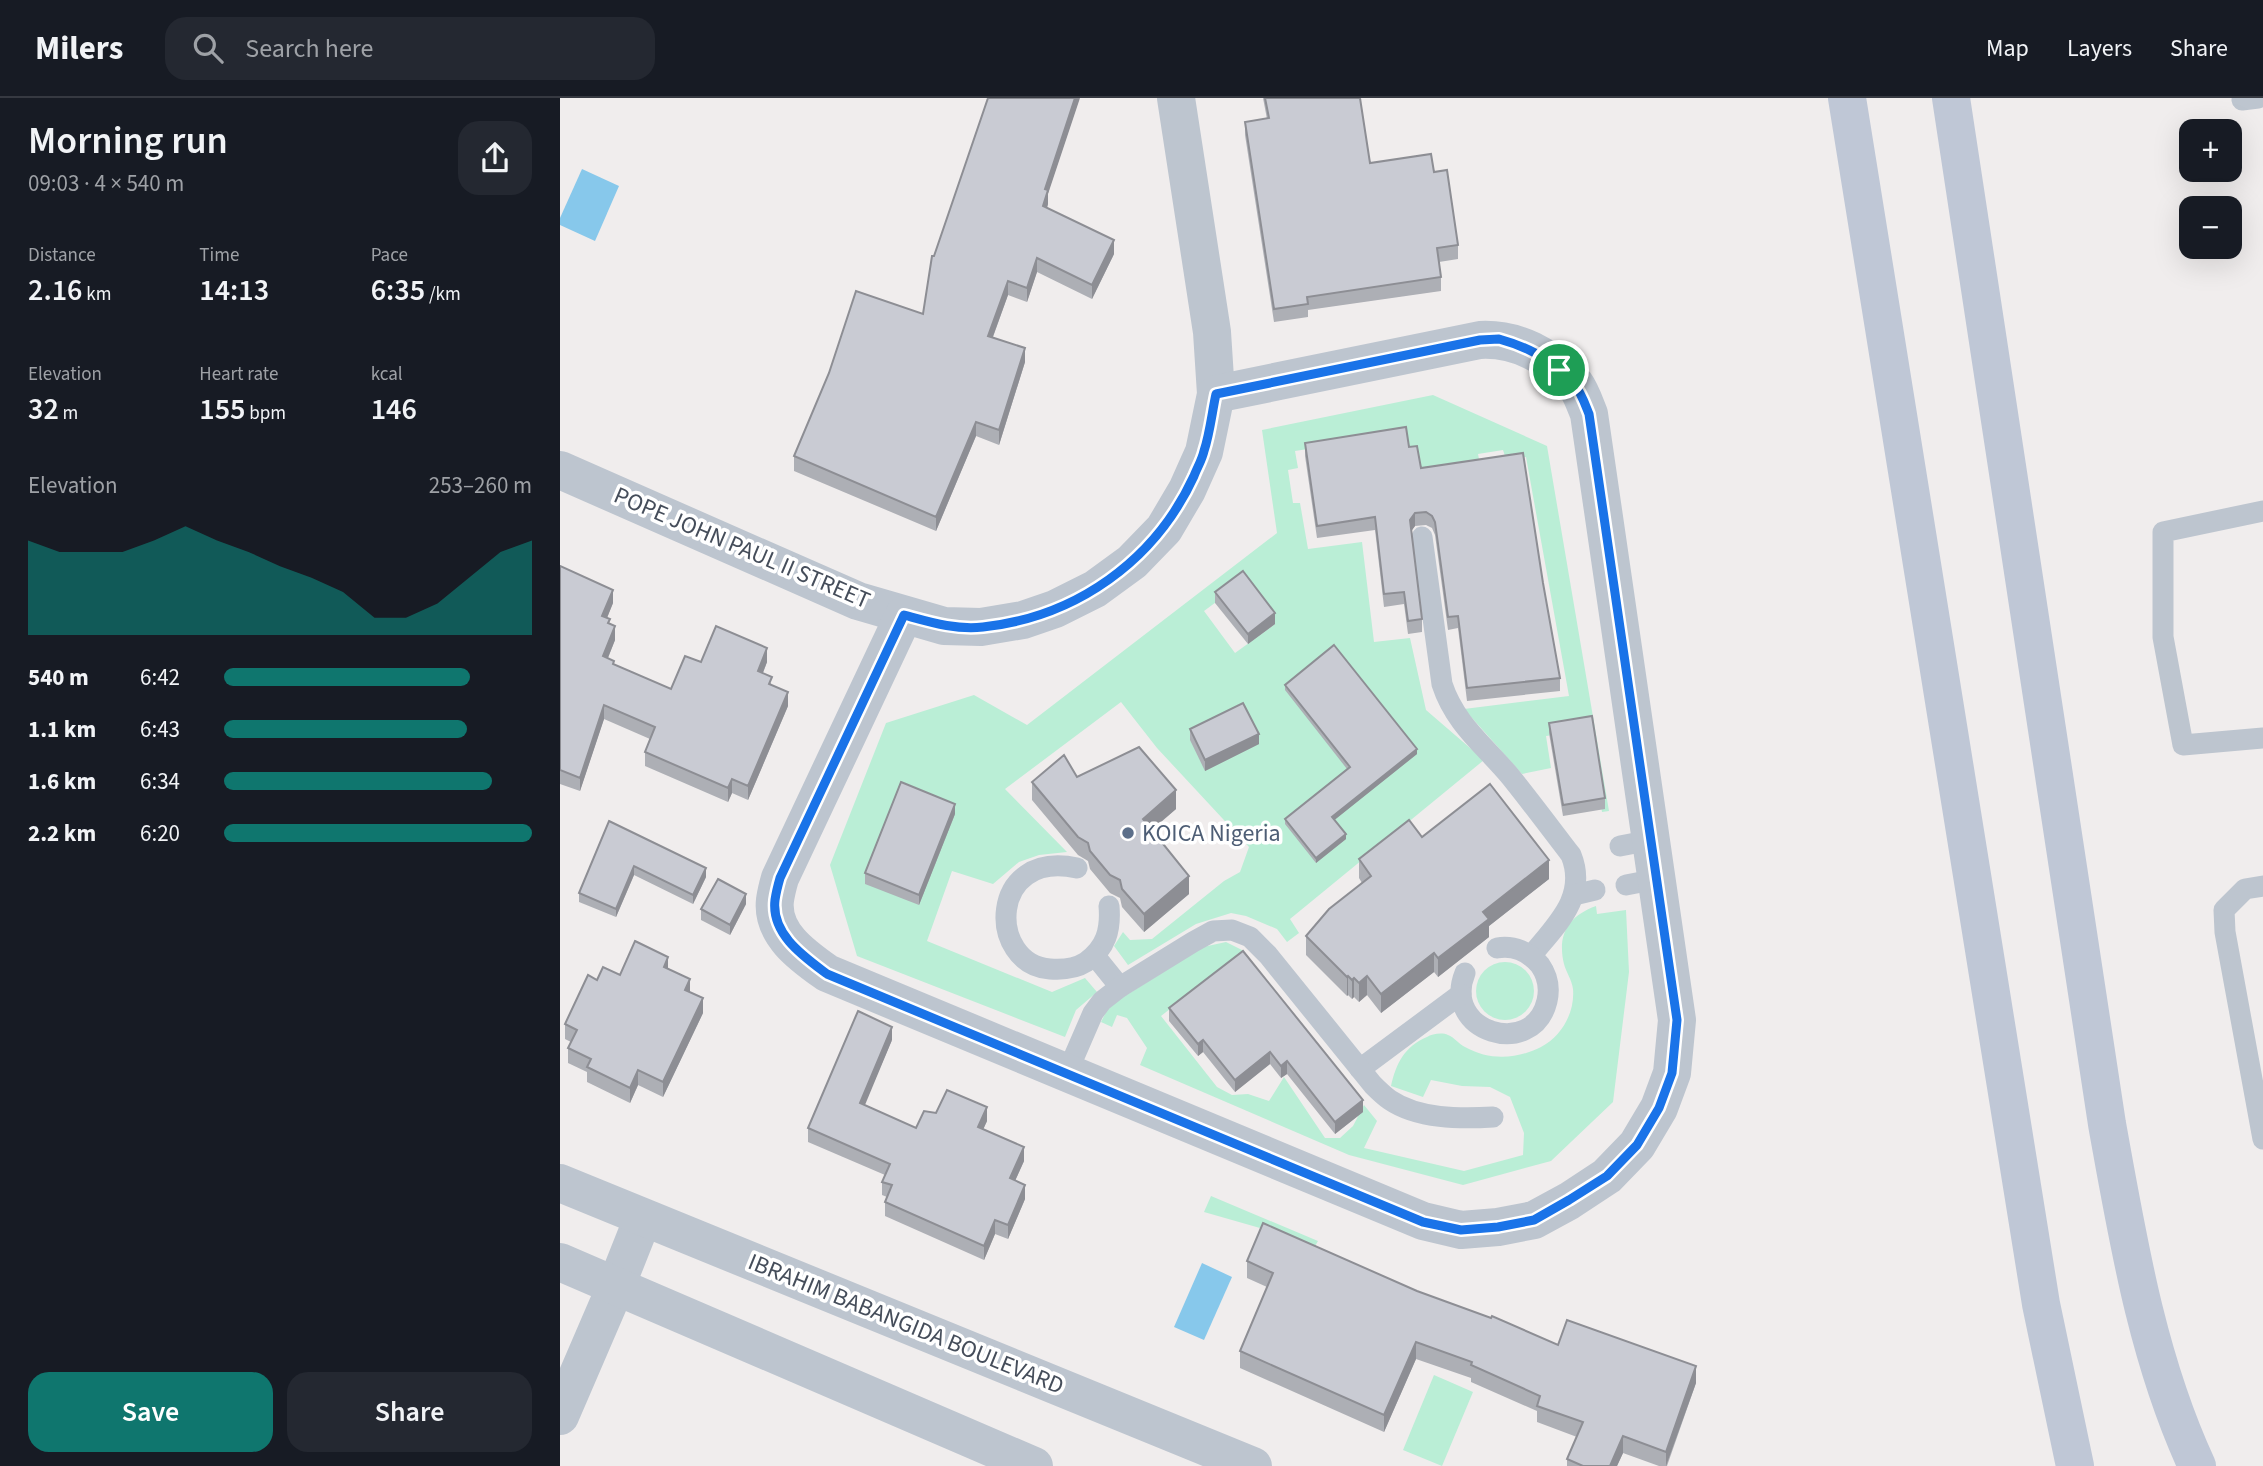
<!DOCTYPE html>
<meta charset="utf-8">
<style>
:root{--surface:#171b24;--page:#242831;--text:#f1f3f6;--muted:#9ea1a6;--line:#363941;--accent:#0f766e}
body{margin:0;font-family:"Source Sans 3",sans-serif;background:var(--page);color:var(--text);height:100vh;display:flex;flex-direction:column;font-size:26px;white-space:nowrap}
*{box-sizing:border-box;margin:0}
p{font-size:23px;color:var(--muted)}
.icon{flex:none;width:38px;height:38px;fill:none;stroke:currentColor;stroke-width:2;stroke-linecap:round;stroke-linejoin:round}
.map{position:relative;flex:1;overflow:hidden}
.side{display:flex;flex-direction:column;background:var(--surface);width:560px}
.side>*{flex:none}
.fabs{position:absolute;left:1619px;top:21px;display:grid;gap:14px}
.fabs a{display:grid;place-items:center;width:63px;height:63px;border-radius:14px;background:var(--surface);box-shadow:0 7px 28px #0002;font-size:35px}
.pin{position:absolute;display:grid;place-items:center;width:60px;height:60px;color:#fff;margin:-30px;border:4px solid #fff;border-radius:50%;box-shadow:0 2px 7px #0007}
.round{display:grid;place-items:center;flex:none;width:74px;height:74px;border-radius:21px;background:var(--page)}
.headline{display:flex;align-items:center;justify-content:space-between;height:119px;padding:0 28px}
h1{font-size:38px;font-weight:600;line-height:52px}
.figures{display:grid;grid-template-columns:repeat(3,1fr);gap:10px;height:119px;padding:7px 28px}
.figures div{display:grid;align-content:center}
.figures b{font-size:30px;font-weight:600}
.figures small{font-size:19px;font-weight:400}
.figures p{font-size:19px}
.chart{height:196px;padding:14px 28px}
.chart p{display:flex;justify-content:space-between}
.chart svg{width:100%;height:126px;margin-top:7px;fill:var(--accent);opacity:.7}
.button{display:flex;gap:14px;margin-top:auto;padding:14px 28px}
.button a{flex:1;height:80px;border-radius:21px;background:var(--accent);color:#fff;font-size:28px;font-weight:600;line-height:80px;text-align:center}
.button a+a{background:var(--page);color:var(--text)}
ul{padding:0 28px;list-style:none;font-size:23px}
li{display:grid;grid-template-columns:112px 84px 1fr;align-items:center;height:52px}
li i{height:18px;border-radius:9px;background:var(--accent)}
header{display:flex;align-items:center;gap:42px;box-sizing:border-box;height:98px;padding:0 35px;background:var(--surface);border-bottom:2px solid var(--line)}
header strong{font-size:33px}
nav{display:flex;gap:38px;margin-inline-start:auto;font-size:24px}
.search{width:490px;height:63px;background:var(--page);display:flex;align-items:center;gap:18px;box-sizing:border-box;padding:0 24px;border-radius:21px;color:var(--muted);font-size:26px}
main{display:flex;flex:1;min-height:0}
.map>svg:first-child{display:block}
.green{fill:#baeed6;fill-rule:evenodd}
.water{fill:#87c8eb}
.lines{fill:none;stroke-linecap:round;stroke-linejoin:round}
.service{stroke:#bdc5cf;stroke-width:21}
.minor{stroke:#bdc5cf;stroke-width:38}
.tertiary{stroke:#bdc5cf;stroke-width:38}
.secondary{stroke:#bfc7d6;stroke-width:38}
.wall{fill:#adafb5}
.shaded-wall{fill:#8d8e94}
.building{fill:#c9cbd3;stroke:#8d8e94;stroke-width:2}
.route-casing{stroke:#fff;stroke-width:14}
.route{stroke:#1a73e8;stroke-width:9}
.service-dot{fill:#5c6f8a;stroke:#fff;stroke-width:2.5}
.labels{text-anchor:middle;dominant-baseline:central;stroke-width:7;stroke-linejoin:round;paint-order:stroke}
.street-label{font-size:24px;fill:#454d5a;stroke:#fff}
.service-label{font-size:24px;fill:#4e5e75;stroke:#fff;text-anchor:start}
</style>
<header>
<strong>Milers</strong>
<div class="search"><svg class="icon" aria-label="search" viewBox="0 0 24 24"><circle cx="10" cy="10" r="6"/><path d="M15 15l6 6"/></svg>Search here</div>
<nav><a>Map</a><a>Layers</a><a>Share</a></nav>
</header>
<main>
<section class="side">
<div class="headline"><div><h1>Morning run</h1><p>09:03 · 4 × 540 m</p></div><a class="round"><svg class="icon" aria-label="share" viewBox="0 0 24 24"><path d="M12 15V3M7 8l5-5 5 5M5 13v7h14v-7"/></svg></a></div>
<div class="figures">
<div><p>Distance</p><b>2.16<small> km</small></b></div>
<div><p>Time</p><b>14:13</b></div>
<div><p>Pace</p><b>6:35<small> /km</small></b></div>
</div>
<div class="figures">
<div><p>Elevation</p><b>32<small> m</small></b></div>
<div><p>Heart rate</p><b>155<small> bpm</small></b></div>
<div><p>kcal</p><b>146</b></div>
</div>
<div class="chart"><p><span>Elevation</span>253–260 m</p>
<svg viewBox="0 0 160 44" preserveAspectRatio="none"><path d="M0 44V11L10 15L20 15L30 15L40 11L50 6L60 11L70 15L80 20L90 24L100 29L110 38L120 38L130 33L140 24L150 15L160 11V44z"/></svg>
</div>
<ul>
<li><b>540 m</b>6:42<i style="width:80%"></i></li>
<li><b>1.1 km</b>6:43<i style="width:79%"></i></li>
<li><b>1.6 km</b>6:34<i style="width:87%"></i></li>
<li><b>2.2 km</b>6:20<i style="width:100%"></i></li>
</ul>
<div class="button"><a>Save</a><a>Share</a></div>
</section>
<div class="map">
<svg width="1703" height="1368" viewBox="0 0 1703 1368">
<rect width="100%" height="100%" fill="#f0eded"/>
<!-- green -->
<g class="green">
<path d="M873 297 987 348 1049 713 1042 714 1028 632 986 638 991 670 962 676 904 611 1009 598 966 359 946 361 943 352 918 356 920 366 876 419 849 356 844 336 735 353 738 370 728 372 733 405H740L748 451 802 444 814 544 850 540 866 612 924 662 730 821 739 835 727 844 717 831 686 818 671 815 636 826 568 867 554 848 563 834 570 842 592 841 664 783 680 774 689 749 597 650 561 604 445 691 507 754 479 757 459 764 433 786 392 773 367 843 492 894 525 880 537 894 516 912 505 939 297 858 270 767 326 625 414 597 467 627 717 435 702 332ZM683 484 715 526 675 555 644 513Z"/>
<path d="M1036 808 1037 816 1066 812 1069 874 1053 1004 991 1063 903 1087 789 1057 580 967 587 950 567 920 557 917 552 929 541 924 549 908 643 849 666 844 684 853 601 918 657 989 672 997 688 996 709 1003 724 979 765 1040H780L793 1028 804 1007 817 1023 804 1050 904 1073 963 1057 964 1035 950 999 930 989 902 988 871 982 863 999 831 988C836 965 845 948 867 939 872 936 882 934 888 937 894 939 899 946 905 949 930 963 957 961 981 949 1002 938 1015 914 1013 891 1012 882 1006 874 1004 866 997 837 1008 818 1036 808Z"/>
<circle cx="945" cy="893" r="29"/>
<polygon points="651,1098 758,1143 754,1150 700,1130 644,1114"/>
<polygon points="874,1277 913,1294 882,1368 843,1352"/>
</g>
<!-- water -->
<g class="water">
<polygon points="22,71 59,88 35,143 0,127 0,120"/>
<polygon points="642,1165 672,1179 644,1242 614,1229"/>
</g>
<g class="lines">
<!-- service -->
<g class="service">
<polyline points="1682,2 1698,0"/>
<polyline points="1703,413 1603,434 1603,539 1623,647 1703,640"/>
<path d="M862 439 882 586C895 626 924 647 950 678 971 704 991 731 1011 757 1028 799 996 827 971 858"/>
<polyline points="1060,748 1091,742"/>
<path d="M517 770C428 751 427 866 490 871 503 872 515 871 526 864 546 850 551 832 549 808"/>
<polyline points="1066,787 1097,781"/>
<polyline points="1703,788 1685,791 1664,812 1665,834 1703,1041"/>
<polyline points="1014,797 1035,792"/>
<polyline points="535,858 560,889"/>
<path d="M905 875C881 934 973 962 987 903 990 890 987 877 980 867 969 854 954 847 937 850"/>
<polyline points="800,971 901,896"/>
<path d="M507 975 533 915 542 903 560 889 633 844 653 833 672 832 690 839 708 857 813 987C818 992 824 998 830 1002 858 1021 900 1021 933 1019"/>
</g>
<!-- minor -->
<g class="minor">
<polyline points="0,372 298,503 384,528 421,529 463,522 495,511 535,491 572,464 604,431 627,392 644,354 656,296 652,234 616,0"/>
<path d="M344 517 220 780C218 787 216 795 215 802 211 836 243 858 267 875L863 1123 901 1132 938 1129 974 1122 1009 1103 1047 1078 1077 1047 1099 1010 1112 975 1117 922 1029 316C1025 306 1021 294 1015 286 991 258 956 240 920 242L656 296"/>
<polyline points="0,1318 56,1188 83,1120"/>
</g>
<!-- tertiary -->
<g class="tertiary">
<polyline points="0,1085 693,1368"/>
<polyline points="0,1164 474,1368"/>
</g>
<!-- secondary -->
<g class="secondary">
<polyline points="1287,0 1481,1206 1515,1368"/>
<path d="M1391 0 1547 1026C1568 1142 1587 1260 1637 1368"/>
</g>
</g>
<!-- wall -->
<g class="wall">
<polygon points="703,0 800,0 810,65 874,74 898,147 898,161 879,164 881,179 881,193 748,212 748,219 714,224 685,37 685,24 707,21"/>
<polygon points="488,96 488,106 487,110 554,156 532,201 477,174 467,204 448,197 433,239 465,264 439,347 416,338 376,433 234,373 234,358 363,216 374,158"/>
<polygon points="745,345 849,349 861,370 983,485 1000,580 1000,593 907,603 898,530 888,532 875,437 872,430 866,427 855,428 851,433 862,521 862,534 848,536 844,506 824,509 815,432 757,440 745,358"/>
<polygon points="0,468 53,505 47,520 55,542 48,560 54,567 111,591 141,564 207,564 203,575 228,608 188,702 172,695 168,704 85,668 85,654 90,641 44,621 20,693 0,686"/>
<polygon points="655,494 715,526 688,546 655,505"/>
<polygon points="725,587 857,656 774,722 786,741 756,765 725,726 725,721 787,671 725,592"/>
<polygon points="989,625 1045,700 1045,711 1003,718 989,635"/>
<polygon points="630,631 699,646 645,673 630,642"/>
<polygon points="517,679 616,711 592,732 629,796 584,834 562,809 560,800 550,795 530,771 528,763 518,757 472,702 472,684"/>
<polygon points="395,716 359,807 305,786 305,775"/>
<polygon points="49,723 146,779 133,806 74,777 56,819 19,804 19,795"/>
<polygon points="862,739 989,781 929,828 929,839 878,879 874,874 821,915 807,897 799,904 794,899 792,901 788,897 787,898 746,857 746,838 802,785 799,780 799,761"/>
<polygon points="186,806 170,837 141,822 141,811"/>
<polygon points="683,853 803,1014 775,1036 727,976 721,980 710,966 675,994 643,954 638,958 609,923 609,910"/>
<polygon points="108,871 130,895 143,915 103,999 78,987 70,1005 27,984 27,974 8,965 8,950 11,944 5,941 5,926 37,882"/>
<polygon points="332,942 304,1007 356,1030 427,1023 423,1031 464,1063 455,1083 465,1101 448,1141 435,1136 424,1162 325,1118 325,1104 327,1099 322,1097 322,1084 325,1077 248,1044 248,1030"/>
<polygon points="687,1163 857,1193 998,1247 1136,1285 1107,1368 1099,1368 1063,1355 1057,1368 1007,1368 1007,1361 1017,1339 977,1324 977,1313 911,1284 911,1280 856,1261 824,1334 680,1270 680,1253 707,1189 687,1180"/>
</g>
<!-- shaded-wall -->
<g class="shaded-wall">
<polygon points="515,0 520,0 488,96 488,106 483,122 483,108 485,91"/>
<polygon points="554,142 554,156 532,201 532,187"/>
<polygon points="477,160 477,174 467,204 467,190"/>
<polygon points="448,183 448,197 428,252 428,238"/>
<polygon points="465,250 465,264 439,347 439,332"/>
<polygon points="416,324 416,338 376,433 376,419"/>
<polygon points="855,415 855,428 850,435 850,422"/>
<polygon points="53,492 53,505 42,532 42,518"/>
<polygon points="715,515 715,526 688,546 688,536"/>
<polygon points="55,528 55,542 43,572 43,558"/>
<polygon points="207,550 207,564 198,587 198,573"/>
<polygon points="228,594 228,608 188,702 188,688"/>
<polygon points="44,607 44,621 20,693 20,680"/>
<polygon points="699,636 699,646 645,673 645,662"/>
<polygon points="857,651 857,656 772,724 772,719"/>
<polygon points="172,681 172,695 168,704 168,690"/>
<polygon points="616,692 616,711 583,739 583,721"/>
<polygon points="395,706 395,716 359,807 359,797"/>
<polygon points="786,736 786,741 756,765 756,760"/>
<polygon points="989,762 989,781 929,828 929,839 878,879 878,860 923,814"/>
<polygon points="74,768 74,777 56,819 56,811"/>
<polygon points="146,770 146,779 133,806 133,797"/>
<polygon points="629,778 629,796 584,834 584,816"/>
<polygon points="186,796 186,806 170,837 170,827"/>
<polygon points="874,855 874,874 821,915 821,896"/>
<polygon points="108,859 108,874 104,869"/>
<polygon points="788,878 788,897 787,898 787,879"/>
<polygon points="807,878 807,897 799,904 799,885"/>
<polygon points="794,880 794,899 792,901 792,882"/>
<polygon points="130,881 130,896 125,892"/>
<polygon points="143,900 143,915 103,999 103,984"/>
<polygon points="332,929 332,942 300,1019 300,1005"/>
<polygon points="643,942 643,954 638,958 638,946"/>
<polygon points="710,954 710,966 675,994 675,982"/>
<polygon points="727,963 727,976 721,980 721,968"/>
<polygon points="78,972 78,987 70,1005 70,990"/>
<polygon points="803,1002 803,1014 775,1036 775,1024"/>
<polygon points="427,1009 427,1023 418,1043 418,1029"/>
<polygon points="464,1049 464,1063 450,1094 450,1080"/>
<polygon points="465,1087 465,1101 448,1141 448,1127"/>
<polygon points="435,1122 435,1136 424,1162 424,1148"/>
<polygon points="856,1244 856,1261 824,1334 824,1317"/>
<polygon points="1136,1268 1136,1285 1106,1368 1106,1354"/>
<polygon points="1063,1338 1063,1355 1057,1368 1050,1368"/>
</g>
<!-- building -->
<g class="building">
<polygon points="428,0 515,0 485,91 488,92 483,108 554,142 532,187 477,160 467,190 448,183 428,238 465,250 439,332 416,324 376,419 234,358 269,275 296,193 363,216 372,158 374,158"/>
<polygon points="705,0 800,0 810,65 871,56 874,74 887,72 898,147 877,150 881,179 747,199 748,206 714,211 685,24 709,20"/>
<polygon points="846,329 849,349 857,348 861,370 963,355 983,485 1000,580 907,590 898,518 888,519 875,424 872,418 866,414 855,415 850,422 862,521 848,523 844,494 824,496 815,419 757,428 745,345"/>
<polygon points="0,468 53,492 42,518 50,521 48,525 55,528 43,558 54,563 53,566 111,591 125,558 141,564 156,528 207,550 198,573 212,579 209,586 228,594 188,688 172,681 168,690 85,654 95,629 44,607 20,680 0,672"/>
<polygon points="683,473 715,515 688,536 655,494"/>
<polygon points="774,547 857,651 772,719 786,736 756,760 725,721 790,669 725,587"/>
<polygon points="683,605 699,636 645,662 630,631"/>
<polygon points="1032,618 1045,700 1003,707 989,625"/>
<polygon points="579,649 616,692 583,721 629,778 584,816 562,791 560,782 550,777 530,753 528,745 518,739 472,684 504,657 517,679"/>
<polygon points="341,684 395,706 359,797 305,775"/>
<polygon points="930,686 989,762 923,814 929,821 878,860 874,855 821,896 807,878 799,885 794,880 792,882 788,878 787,879 746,838 769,811 811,778 799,761 849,722 862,739"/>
<polygon points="49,723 146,770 133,797 74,768 56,811 19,795"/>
<polygon points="158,781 186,796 170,827 141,811"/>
<polygon points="75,843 108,859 104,869 130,881 125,892 143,900 103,984 78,972 70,990 27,969 31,961 8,950 17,932 5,926 28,877 37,882 43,869 60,877"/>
<polygon points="683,853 803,1002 775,1024 727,963 721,968 710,954 675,982 643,942 638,946 609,910"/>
<polygon points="298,913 332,929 300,1005 356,1030 364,1013 376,1015 387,992 427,1009 418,1029 464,1049 450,1080 465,1087 448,1127 435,1122 424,1148 325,1104 332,1087 322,1084 330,1066 248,1030"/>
<polygon points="703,1125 857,1193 931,1220 932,1218 998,1247 1007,1222 1136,1268 1106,1354 1063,1338 1050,1368 1023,1368 1007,1361 1023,1324 977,1308 980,1298 911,1267 912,1264 856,1244 824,1317 680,1253 713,1175 687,1163"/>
</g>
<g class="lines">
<!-- route casing -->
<g class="route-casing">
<path id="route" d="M939 241C968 249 995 263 1014 286 1021 294 1025 306 1029 316L1117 922 1112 975 1099 1010 1077 1047 1047 1078 1009 1102 974 1122 938 1129 901 1132 863 1124 267 876C243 858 211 836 215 802 216 795 218 787 220 780L344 517C370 524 395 532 423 529 516 519 595 463 634 378 637 370 642 362 644 353 650 335 652 314 656 296L920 242Z"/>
</g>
<!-- route -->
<use href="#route" class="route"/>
</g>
<!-- markers -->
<circle class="service-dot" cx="568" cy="735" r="7"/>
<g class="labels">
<!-- street labels -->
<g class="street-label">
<text transform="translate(182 450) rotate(23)">POPE JOHN PAUL II STREET</text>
<text transform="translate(346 1226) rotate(22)">IBRAHIM BABANGIDA BOULEVARD</text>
</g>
<!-- service labels -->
<g class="service-label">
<text x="582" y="735">KOICA Nigeria</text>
</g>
</g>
</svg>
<div class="fabs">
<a>+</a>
<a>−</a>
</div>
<div class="pin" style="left:999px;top:272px;background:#1e9e55"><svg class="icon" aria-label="arrive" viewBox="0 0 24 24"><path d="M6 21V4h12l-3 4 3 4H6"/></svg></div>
</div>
</main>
